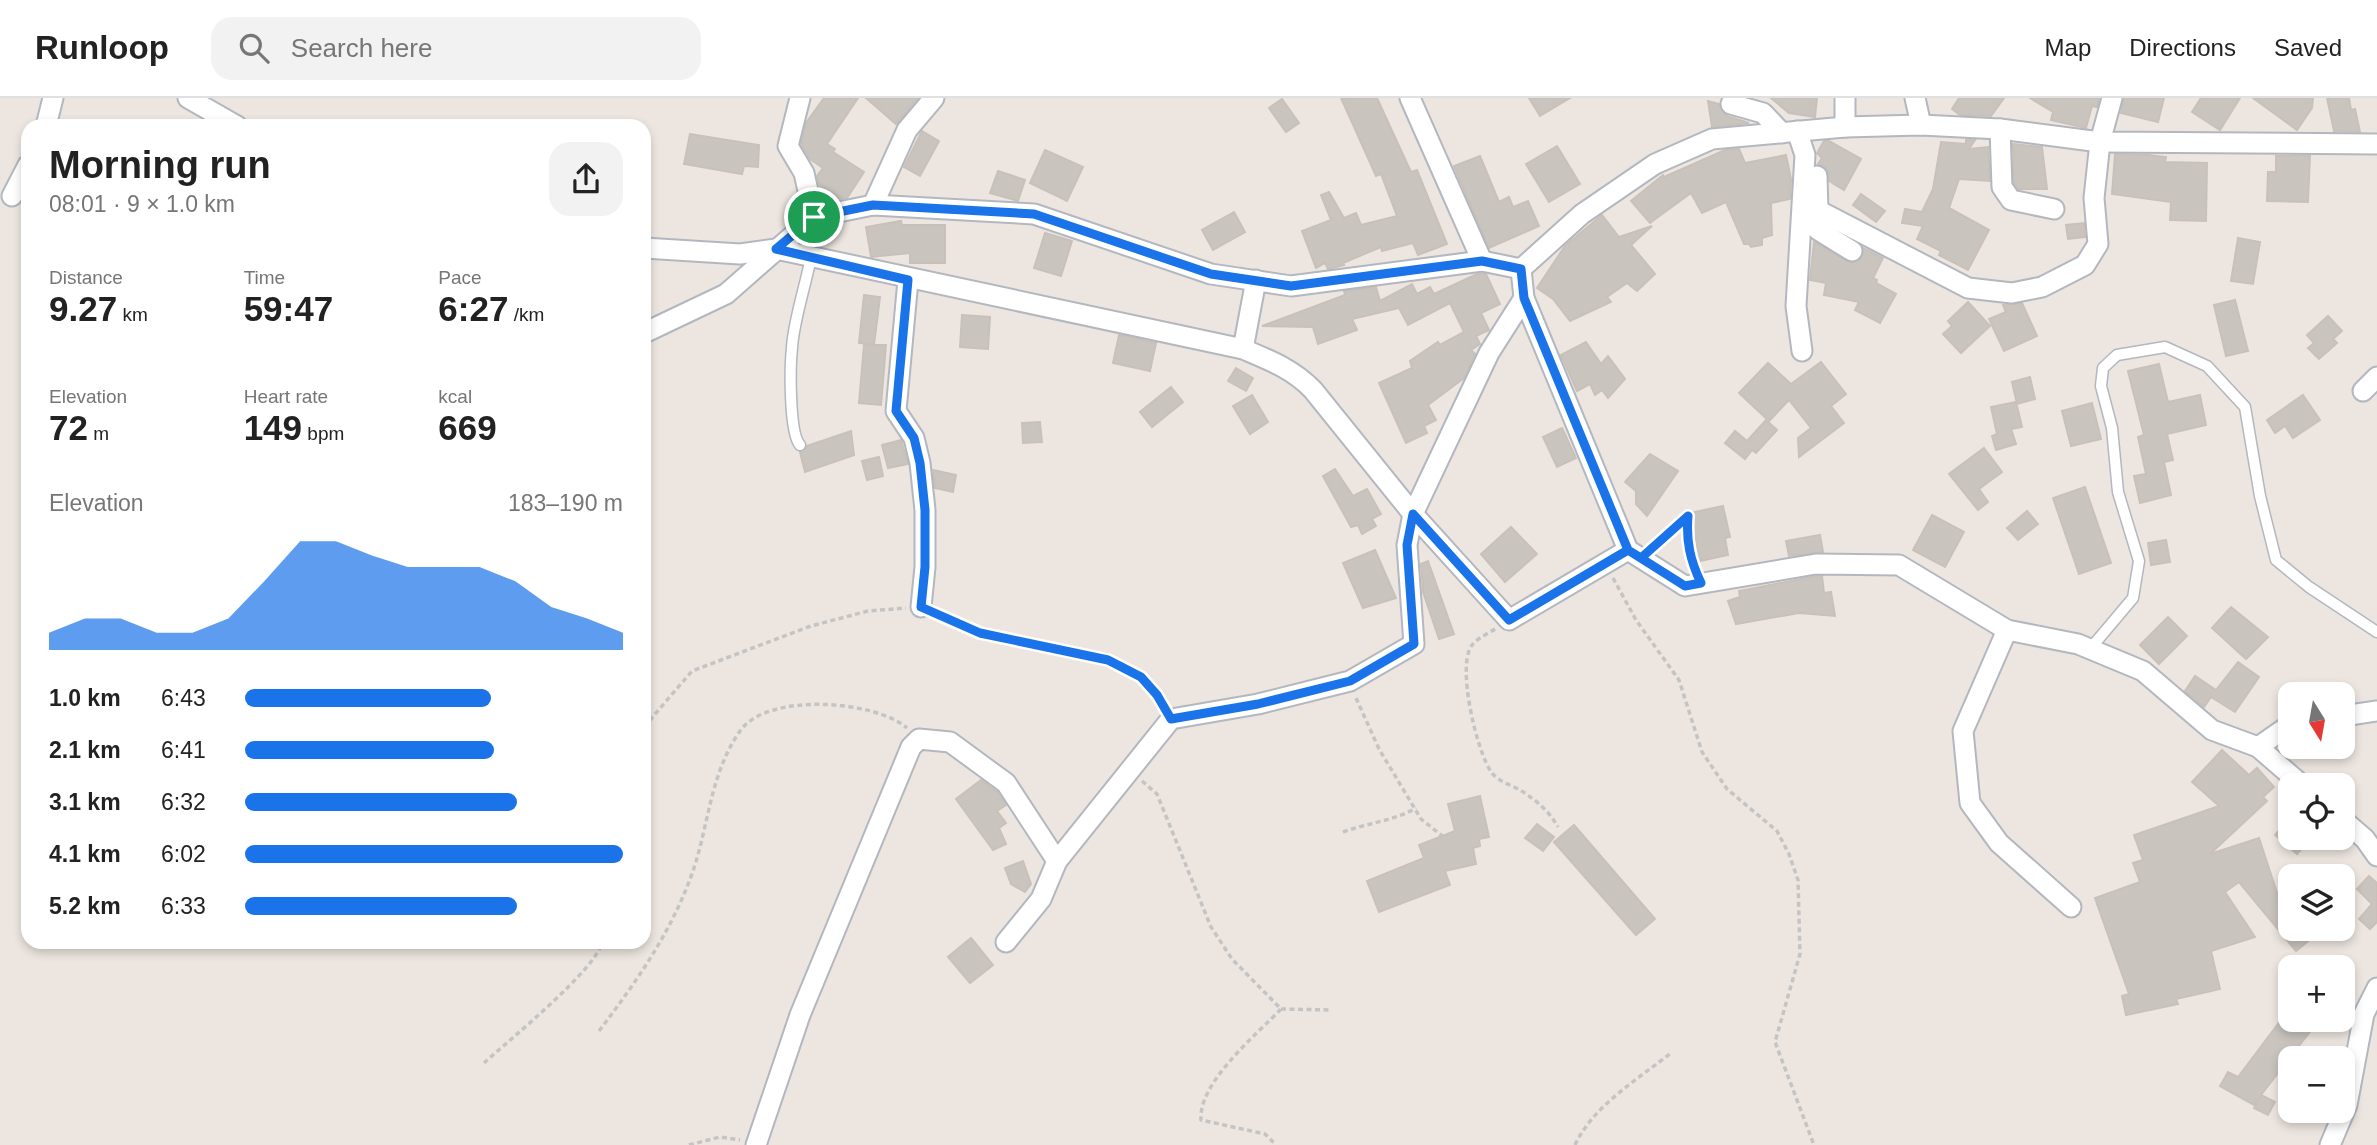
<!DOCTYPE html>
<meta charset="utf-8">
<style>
:root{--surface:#fff;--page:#f2f2f2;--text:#222;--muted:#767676;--line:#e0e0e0;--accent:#1a73e8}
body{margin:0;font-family:Arial,sans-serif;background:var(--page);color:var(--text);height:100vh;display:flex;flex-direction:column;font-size:26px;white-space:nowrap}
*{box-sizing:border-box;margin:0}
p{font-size:23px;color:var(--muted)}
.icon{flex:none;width:38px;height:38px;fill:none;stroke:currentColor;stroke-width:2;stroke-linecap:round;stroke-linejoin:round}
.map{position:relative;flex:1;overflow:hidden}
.details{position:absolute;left:21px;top:21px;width:630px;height:830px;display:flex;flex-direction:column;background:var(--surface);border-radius:21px;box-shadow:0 4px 10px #0003}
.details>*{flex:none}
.needle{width:46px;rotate:169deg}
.controls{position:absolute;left:2278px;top:584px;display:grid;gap:14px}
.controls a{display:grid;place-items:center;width:77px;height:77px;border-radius:14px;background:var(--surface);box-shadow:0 4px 10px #0003;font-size:35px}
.pin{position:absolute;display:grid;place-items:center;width:60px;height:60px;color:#fff;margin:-30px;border:4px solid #fff;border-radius:50%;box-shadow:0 2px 7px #0007}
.round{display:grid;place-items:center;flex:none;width:74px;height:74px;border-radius:21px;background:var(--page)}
.overview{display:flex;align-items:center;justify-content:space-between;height:119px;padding:0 28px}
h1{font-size:38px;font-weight:700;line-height:52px}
.metrics{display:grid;grid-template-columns:repeat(3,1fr);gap:10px;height:119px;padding:7px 28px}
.metrics div{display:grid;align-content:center}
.metrics b{font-size:35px;font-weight:700}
.metrics small{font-size:19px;font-weight:400}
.metrics p{font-size:19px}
.chart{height:196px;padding:14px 28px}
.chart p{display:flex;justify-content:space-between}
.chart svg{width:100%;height:126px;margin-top:7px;fill:var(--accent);opacity:.7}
ul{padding:0 28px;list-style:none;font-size:23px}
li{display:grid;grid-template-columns:112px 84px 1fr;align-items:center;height:52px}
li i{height:18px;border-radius:9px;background:var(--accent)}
header{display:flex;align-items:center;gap:42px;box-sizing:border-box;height:98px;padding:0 35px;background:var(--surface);border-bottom:2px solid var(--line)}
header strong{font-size:33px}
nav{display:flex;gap:38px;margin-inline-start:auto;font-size:24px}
.search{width:490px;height:63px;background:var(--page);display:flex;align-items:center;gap:18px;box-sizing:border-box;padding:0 24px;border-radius:21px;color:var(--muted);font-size:26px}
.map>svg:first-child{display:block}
.building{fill:#c9c4be;stroke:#c9c1b9;stroke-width:2}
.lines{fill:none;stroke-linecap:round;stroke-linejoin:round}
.service-casing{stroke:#b3b7bf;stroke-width:13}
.minor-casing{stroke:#b3b7bf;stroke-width:23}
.path{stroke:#c4c4c4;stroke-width:3.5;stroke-dasharray:5 3.5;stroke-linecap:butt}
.service{stroke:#fff;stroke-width:10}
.minor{stroke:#fff;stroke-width:19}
.route-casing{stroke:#fff;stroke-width:14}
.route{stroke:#1a73e8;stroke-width:9}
</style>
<header>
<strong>Runloop</strong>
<div class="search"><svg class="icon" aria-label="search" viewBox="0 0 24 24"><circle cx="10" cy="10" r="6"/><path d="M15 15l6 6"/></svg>Search here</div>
<nav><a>Map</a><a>Directions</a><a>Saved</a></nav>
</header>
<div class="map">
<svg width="2377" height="1047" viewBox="0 0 2377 1047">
<rect width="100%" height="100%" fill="#ede6e0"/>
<!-- building -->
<g class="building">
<polygon points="824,0 858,0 827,46 835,51 833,54 864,74 847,100 840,101 820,89 817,78 823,70 810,61 801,46 806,25"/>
<polygon points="866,0 918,0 896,26"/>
<polygon points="1341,0 1377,0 1411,74 1417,72 1447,146 1418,157 1413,145 1382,153 1381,149 1343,165 1344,167 1328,171 1325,165 1316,170 1302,133 1331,122 1321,97 1329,94 1344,120 1356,115 1361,127 1397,118 1381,76 1376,78"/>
<polygon points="1529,0 1570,0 1540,18"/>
<polygon points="1771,0 1817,0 1815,19 1789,15"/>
<polygon points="1959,0 2004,0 1991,18 1960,17 1952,11"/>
<polygon points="2030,0 2099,0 2097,9 2092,8 2086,30 2051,22 2053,14"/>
<polygon points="2124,0 2164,0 2158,24 2121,15"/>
<polygon points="2201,0 2240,0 2220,32 2192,14"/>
<polygon points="2253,0 2313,0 2312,10 2297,32"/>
<polygon points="2327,0 2349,0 2351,12 2355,11 2360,34 2334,33"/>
<polygon points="1282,1 1299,25 1286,34 1269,10"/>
<polygon points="1708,3 1719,6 1727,18 1749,25 1712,29"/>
<polygon points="922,33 939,43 920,78 904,69"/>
<polygon points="690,36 759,47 758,69 744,68 742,76 684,66"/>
<polygon points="1966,42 1975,42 1969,51 1988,49 1990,83 1959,81 1949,110 1989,132 1968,172 1939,157 1941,153 1917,141 1923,128 1902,125 1905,111 1922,114 1933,91 1941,44 1966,46"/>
<polygon points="1824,43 1829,43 1861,61 1844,92 1829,83 1827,71 1818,66 1822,60 1817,55"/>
<polygon points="2013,46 2042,49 2047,91 2018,91 2014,85"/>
<polygon points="1557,48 1580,86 1549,104 1526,66"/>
<polygon points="1739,51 1745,65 1786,57 1791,81 1790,101 1771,105 1772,137 1762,140 1762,147 1751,149 1749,146 1744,146 1726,104 1702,115 1691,95 1650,125 1631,103 1663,77 1664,79 1725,52"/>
<polygon points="1045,52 1083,69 1067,103 1030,85"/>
<polygon points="2115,56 2149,57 2166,59 2165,64 2207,65 2206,123 2170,122 2171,104 2112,96"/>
<polygon points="1480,58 1499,104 1509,99 1513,109 1528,103 1539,128 1489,150 1454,68"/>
<polygon points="2276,58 2310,58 2308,104 2267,103 2268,74 2276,74"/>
<polygon points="998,73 1025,82 1018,103 990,95"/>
<polygon points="1861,96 1885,113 1876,124 1853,107"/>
<polygon points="1234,114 1245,134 1213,152 1202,132"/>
<polygon points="1602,117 1619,139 1652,128 1631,147 1655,176 1637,193 1627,185 1607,199 1611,204 1570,223 1553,201 1537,190 1565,148"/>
<polygon points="901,123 902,127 945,127 945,165 910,165 910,155 871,159 866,129"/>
<polygon points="2084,125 2085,139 2068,141 2066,127"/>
<polygon points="1045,135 1072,143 1061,178 1034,170"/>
<polygon points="2238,140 2260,144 2253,186 2231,183"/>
<polygon points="1814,144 1851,165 1862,160 1863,150 1883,160 1873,180 1877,182 1876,185 1896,196 1880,225 1855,212 1859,204 1824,197 1826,185 1810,182"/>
<polygon points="1477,176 1486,176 1500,206 1481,215 1489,232 1476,238 1480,246 1471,252 1475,256 1464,280 1428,307 1436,322 1424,328 1427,335 1406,345 1379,285 1412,270 1410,263 1438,244 1440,247 1464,234 1450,205 1408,227 1399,210 1352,221 1357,232 1318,246 1313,229 1262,228 1345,197 1344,193 1376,189 1380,203 1412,186 1417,196 1430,189 1434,196"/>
<polygon points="864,197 880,199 874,247 859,245"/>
<polygon points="2235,202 2248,253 2226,258 2214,207"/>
<polygon points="1968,204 1990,228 1961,255 1943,236 1952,228 1948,223"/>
<polygon points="2022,205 2037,238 2004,253 1989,221 2006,214 2003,207"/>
<polygon points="962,217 990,219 988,251 960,249"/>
<polygon points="2328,218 2342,233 2333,241 2337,245 2319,261 2308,250 2314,245 2307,237"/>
<polygon points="1119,237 1156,245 1150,273 1113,265"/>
<polygon points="1586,244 1601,266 1608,258 1625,281 1608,300 1602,292 1595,297 1590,286 1577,293 1561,257"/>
<polygon points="864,247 886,247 881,307 859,305"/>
<polygon points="1821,264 1846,296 1831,308 1844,325 1799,359 1798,340 1811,330 1789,302 1769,323 1739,295 1768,265 1791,286"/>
<polygon points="2159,266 2168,304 2200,297 2206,327 2167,336 2173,362 2164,364 2171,397 2140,405 2134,378 2146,376 2138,339 2144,337 2128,273"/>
<polygon points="1236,270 1253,280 1246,293 1228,283"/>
<polygon points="2030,279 2035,301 2017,306 2012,284"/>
<polygon points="1171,289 1183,304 1152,329 1140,314"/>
<polygon points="1252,297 1268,324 1250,336 1233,308"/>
<polygon points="2303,297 2320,322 2293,340 2285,328 2275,335 2267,322"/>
<polygon points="2016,304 2022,329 2011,331 2016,346 1996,352 1992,338 1997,336 1991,309"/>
<polygon points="2092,305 2101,341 2071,348 2062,313"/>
<polygon points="1766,322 1777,332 1756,355 1752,352 1745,361 1725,345 1735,333 1747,343"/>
<polygon points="1040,324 1042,344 1023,345 1022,325"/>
<polygon points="1562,330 1576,360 1557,369 1543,339"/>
<polygon points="851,333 854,357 805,374 800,354 807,348"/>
<polygon points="901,342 908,366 888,370 882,347"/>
<polygon points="1984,350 2002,374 1979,391 1988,404 1978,412 1949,376"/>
<polygon points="1650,356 1678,373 1647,418 1636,406 1636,393 1625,384"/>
<polygon points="879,359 883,378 867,382 862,363"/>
<polygon points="1335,371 1353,398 1367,391 1381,416 1372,421 1376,428 1362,436 1358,427 1351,429 1323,378"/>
<polygon points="933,372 956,377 953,394 935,390"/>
<polygon points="2085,389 2111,465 2079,476 2053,400"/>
<polygon points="1723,408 1730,439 1725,440 1728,457 1700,463 1690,415"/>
<polygon points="2027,413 2038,426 2018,442 2007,430"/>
<polygon points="1932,417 1964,434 1945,469 1913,452"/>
<polygon points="1511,429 1537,456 1505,484 1481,456"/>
<polygon points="1820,437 1823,454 1789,458 1786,443"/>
<polygon points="2166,442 2170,464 2151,467 2148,445"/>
<polygon points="1375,452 1396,500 1363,510 1343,465"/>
<polygon points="1428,463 1454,536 1439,541 1423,494 1421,466"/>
<polygon points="1817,478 1822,478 1824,495 1831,494 1835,518 1799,515 1736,526 1728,503 1740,499 1739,493"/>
<polygon points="2231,509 2268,539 2246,561 2212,530"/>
<polygon points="2168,519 2187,538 2159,566 2140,547"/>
<polygon points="2238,564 2259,579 2235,614 2211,599 2204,609 2185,593 2195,578 2216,592"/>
<polygon points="2222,652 2249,677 2257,670 2274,689 2263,699 2267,703 2210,756 2259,740 2283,813 2291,802 2291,831 2298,831 2308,843 2296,853 2239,784 2225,794 2255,839 2211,853 2220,891 2176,901 2178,906 2126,917 2122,898 2129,896 2095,800 2140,784 2133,765 2143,762 2134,737 2219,708 2192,684"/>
<polygon points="981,682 997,694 1006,707 997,713 1006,725 999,730 1006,746 993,752 956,701"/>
<polygon points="1480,698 1489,739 1479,741 1480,748 1473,750 1476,766 1445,773 1450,787 1379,814 1367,783 1424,760 1419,747 1455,733 1448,706"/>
<polygon points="2291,719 2291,740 2311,740 2297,756 2275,737"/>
<polygon points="1537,726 1554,739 1543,753 1525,740"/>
<polygon points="1574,727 1655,821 1636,837 1554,744"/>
<polygon points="1023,763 1031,786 1025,794 1011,786 1005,770"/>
<polygon points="2369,778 2377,785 2377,824 2370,831 2359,821 2372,806 2357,791"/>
<polygon points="971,840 993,867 970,885 948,859"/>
<polygon points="2281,922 2319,922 2261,997 2275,1004 2268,1017 2254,1010 2260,999 2254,1007 2220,988 2228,974 2238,979"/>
</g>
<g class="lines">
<!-- service casing -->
<g class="service-casing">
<g id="service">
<path d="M800 347C789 335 790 268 792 250 793 225 806 186 811 159"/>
<polyline points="2090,551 2133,500 2139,463 2118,394 2112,330 2101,288 2103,270 2117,257 2165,249 2207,268 2245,309 2260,398 2276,462 2309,489 2377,534"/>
</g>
</g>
<!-- minor casing -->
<g class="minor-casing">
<g id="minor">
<polyline points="188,0 237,28"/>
<polyline points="800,0 788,48 804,75 814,119"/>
<polyline points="1410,0 1482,163"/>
<polyline points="1845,0 1845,29"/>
<polyline points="1915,0 1921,27"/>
<polyline points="1731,6 1763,15 1782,35"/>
<polyline points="46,28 53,0"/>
<polyline points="2000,31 2002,89 2011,102 2054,111"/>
<polyline points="1797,33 1805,57 1796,208 1802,253"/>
<polyline points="1817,78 1818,113"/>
<polyline points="12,98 28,67"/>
<polyline points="1804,105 1968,190 2012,195 2042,189 2085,167 2098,146 2094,100 2100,44 2112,0"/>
<polyline points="873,107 907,32 934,0"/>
<polyline points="1820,114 1818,132 1852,153"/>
<path d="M644 150 740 156 776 151 1243 251C1269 262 1293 271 1313 292L1413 416 1509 522 1628 452"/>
<polyline points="1521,171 1524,200 1628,452 1685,488 1816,466 1899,467 2007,532 2078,546 2143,573 2212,632 2258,649 2303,688"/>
<polyline points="908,182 896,313 914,340 920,365 925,412 925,469 921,509"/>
<polyline points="644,235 726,196 814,119 873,107 1034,116 1211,176 1291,188 1482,163 1521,171 1582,116 1655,66 1712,41 1845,29 1921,27 2000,31 2100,44 2377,46"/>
<polyline points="1243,251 1256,182"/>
<polyline points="2363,293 2377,279"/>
<polyline points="2007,532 1963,633 1970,705 1999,745 2071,809"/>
<polyline points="2343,618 2377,613"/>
<polyline points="2258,649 2291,626"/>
<polyline points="2343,722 2365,741 2377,758"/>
<polyline points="1006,844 1041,801 1057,763 1171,621 1258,606 1350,583 1414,546 1407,447 1413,416 1489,255 1524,200"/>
<polyline points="756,1047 800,917 911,649 919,641 950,644 1006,685 1057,763"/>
<polyline points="2330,1047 2347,1007 2364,916 2377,890"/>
</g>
</g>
<!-- path -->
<g class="path">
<polyline points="1688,418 1686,440 1693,468"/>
<polyline points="1653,449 1686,419"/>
<polyline points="1613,480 1636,522 1679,582 1702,654 1727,691 1777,733 1789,756 1798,782 1800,856 1775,944 1814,1047"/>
<path d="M937 516C952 521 966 531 982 535 1042 553 1128 547 1163 607"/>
<path d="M1495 531C1489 535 1478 540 1473 546 1455 564 1477 656 1492 675 1498 683 1511 687 1520 692 1536 702 1549 713 1558 729"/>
<polyline points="1356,600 1379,651 1421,721 1451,745"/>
<polyline points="644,629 692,573 811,528 868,513 906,510"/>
<path d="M1142 683 1157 696 1211 829 1232 861 1281 911C1256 937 1198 985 1201 1022L1265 1036 1276 1047"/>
<path d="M1343 734C1367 725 1394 723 1416 710"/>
<polyline points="1281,911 1330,912"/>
<path d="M599 933C637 883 672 833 693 773 709 726 710 676 740 633 767 594 875 602 907 630"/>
<path d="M484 965C508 943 597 871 602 844"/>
<polyline points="689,1047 720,1039 740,1042"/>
<path d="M1575 1047C1593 1008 1638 981 1671 955"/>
</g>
<!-- service -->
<use href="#service" class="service"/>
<!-- minor -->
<use href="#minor" class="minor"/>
</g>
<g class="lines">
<!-- route casing -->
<g class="route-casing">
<path id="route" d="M814 119 776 151 908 182 896 313 914 340 920 365 925 412V469L921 509 980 535 1108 562 1141 579 1157 597 1171 621 1258 606 1350 583 1414 546 1407 447 1413 416 1509 522 1628 452 1685 488 1701 485C1690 462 1686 443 1688 418L1641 460 1628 452 1524 200 1521 171 1482 163 1291 188 1211 176 1034 116 873 107 814 119"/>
</g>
<!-- route -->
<use href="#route" class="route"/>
</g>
</svg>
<div class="controls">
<a><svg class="needle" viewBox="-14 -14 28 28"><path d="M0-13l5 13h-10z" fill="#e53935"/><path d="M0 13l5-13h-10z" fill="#767676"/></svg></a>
<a><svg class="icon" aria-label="locate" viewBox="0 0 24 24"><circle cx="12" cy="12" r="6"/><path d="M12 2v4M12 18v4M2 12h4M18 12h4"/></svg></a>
<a><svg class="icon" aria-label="layers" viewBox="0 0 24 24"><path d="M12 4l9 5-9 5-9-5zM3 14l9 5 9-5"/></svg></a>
<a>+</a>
<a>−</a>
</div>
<div class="pin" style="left:814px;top:119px;background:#1e9e55"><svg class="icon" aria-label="arrive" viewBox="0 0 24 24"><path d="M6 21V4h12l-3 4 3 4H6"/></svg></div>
<section class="details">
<div class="overview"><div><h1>Morning run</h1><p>08:01 · 9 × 1.0 km</p></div><a class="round"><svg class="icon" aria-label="share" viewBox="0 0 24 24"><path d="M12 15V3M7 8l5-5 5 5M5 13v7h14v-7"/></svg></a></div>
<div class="metrics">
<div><p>Distance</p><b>9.27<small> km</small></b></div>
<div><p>Time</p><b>59:47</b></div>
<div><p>Pace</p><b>6:27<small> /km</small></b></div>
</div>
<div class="metrics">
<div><p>Elevation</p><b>72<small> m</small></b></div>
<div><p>Heart rate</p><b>149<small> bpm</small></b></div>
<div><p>kcal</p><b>669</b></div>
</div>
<div class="chart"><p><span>Elevation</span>183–190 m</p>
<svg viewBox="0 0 160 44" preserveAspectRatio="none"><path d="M0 44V38L10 33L20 33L30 38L40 38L50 33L60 20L70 6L80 6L90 11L100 15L110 15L120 15L130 20L140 29L150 33L160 38V44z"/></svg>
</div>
<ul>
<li><b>1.0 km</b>6:43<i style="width:65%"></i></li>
<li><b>2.1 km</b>6:41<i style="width:66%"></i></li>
<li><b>3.1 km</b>6:32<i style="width:72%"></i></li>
<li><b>4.1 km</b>6:02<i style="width:100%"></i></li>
<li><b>5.2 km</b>6:33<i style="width:72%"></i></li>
</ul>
</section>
</div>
